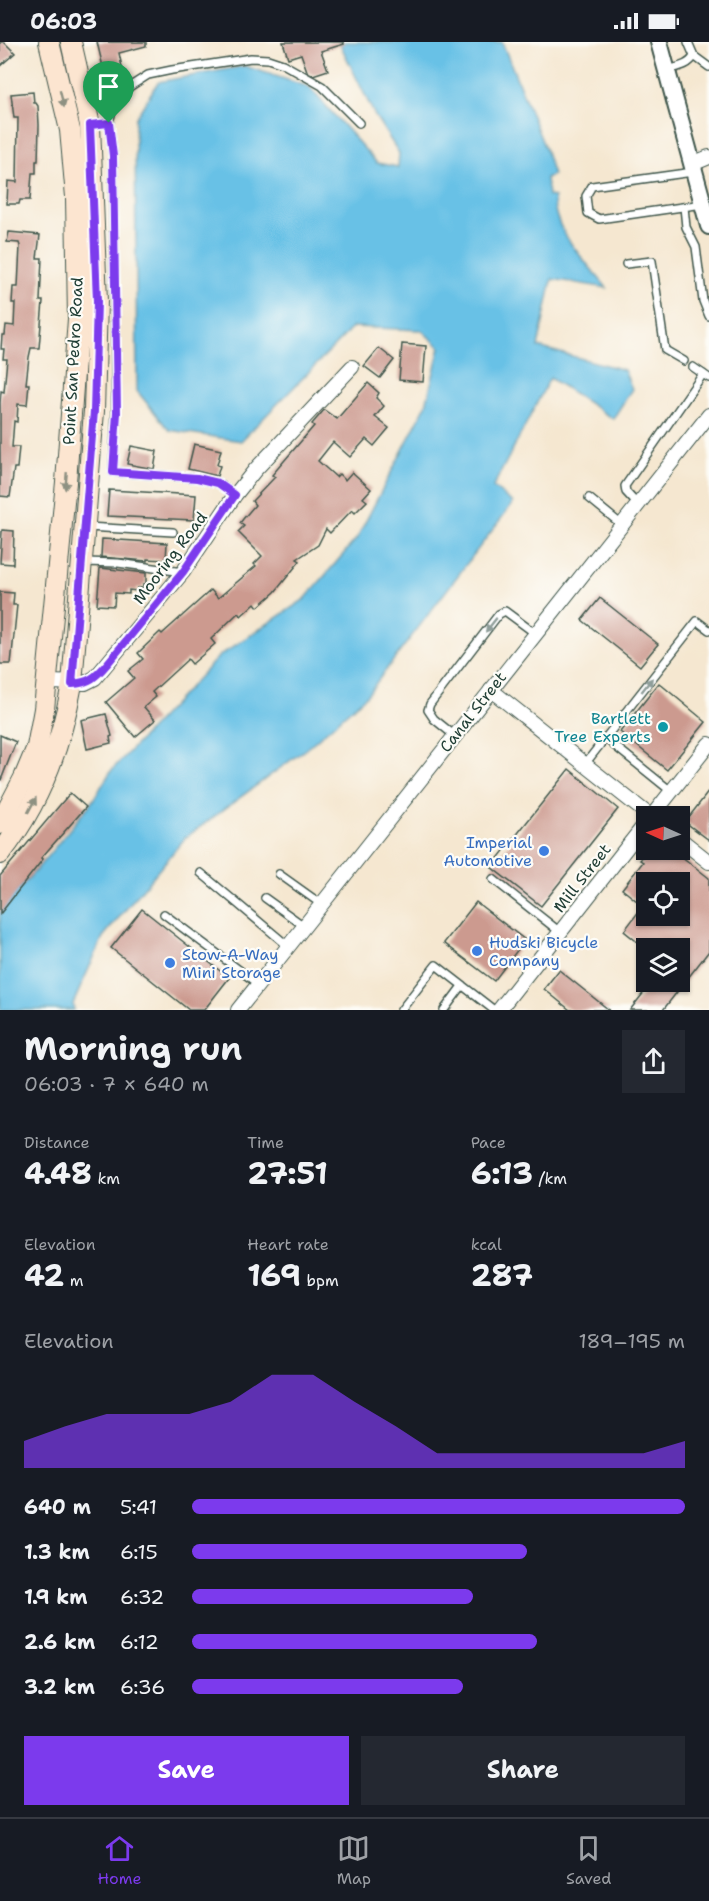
<!DOCTYPE html>
<meta charset="utf-8">
<style>
:root{--surface:#171b24;--page:#242831;--text:#f1f3f6;--muted:#9ea1a6;--line:#363941;--accent:#7c3aed}
body{margin:0;font-family:"Shantell Sans",sans-serif;background:var(--page);color:var(--text);height:100vh;display:flex;flex-direction:column;font-size:22px;white-space:nowrap}
*{box-sizing:border-box;margin:0}
p{font-size:20px;color:var(--muted)}
.icon{flex:none;width:33px;height:33px;fill:none;stroke:currentColor;stroke-width:2;stroke-linecap:round;stroke-linejoin:round}
.map{position:relative;height:968px;overflow:hidden}
.details{display:flex;flex-direction:column;background:var(--surface);flex:1}
.details>*{flex:none}
.needle{width:39px;rotate:273deg}
.fabs{position:absolute;left:636px;top:764px;display:grid;gap:12px}
.fabs a{display:grid;place-items:center;width:54px;height:54px;border-radius:0px;background:var(--surface);box-shadow:0 2px 4px #0004;font-size:30px}
.pin{position:absolute;display:grid;place-items:center;width:51px;height:51px;color:#fff;margin:-62px -26px;border-radius:50% 50% 50% 0;rotate:-45deg;box-shadow:0 0 6px #0007}
.pin .icon{rotate:45deg}
.round{display:grid;place-items:center;flex:none;width:63px;height:63px;border-radius:0px;background:var(--page)}
.head{display:flex;align-items:center;justify-content:space-between;height:102px;padding:0 24px}
h1{font-size:33px;font-weight:700;line-height:45px}
.stats{display:grid;grid-template-columns:repeat(3,1fr);gap:9px;height:102px;padding:6px 24px}
.stats div{display:grid;align-content:center}
.stats b{font-size:30px;font-weight:700}
.stats small{font-size:16px;font-weight:400}
.stats p{font-size:16px}
.chart{height:168px;padding:12px 24px}
.chart p{display:flex;justify-content:space-between}
.chart svg{width:100%;height:108px;margin-top:6px;fill:var(--accent);opacity:.7}
.button{display:flex;gap:12px;margin-top:auto;padding:12px 24px}
.button a{flex:1;height:69px;border-radius:0px;background:var(--accent);color:#fff;font-size:24px;font-weight:700;line-height:69px;text-align:center}
.button a+a{background:var(--page);color:var(--text)}
ul{padding:0 24px;list-style:none;font-size:20px}
li{display:grid;grid-template-columns:96px 72px 1fr;align-items:center;height:45px}
li i{height:15px;border-radius:8px;background:var(--accent)}
.status{display:flex;justify-content:space-between;align-items:center;height:42px;padding:0 30px;background:var(--surface);direction:ltr}
.status svg{height:16px;fill:currentColor}
.tab-bar{display:flex;justify-content:space-around;align-items:center;height:84px;border-top:2px solid var(--line);background:var(--surface);font-size:16px;color:var(--muted)}
.tab-bar a{display:grid;justify-items:center;gap:3px}
.tab-bar .selected{color:var(--accent)}
.map>svg:first-child{display:block}
.water{fill:#68c1e6;stroke:#447f8d;stroke-width:1.5}
.building{fill:#cc9a8f;fill-rule:evenodd}
.lines{fill:none;stroke-linecap:round;stroke-linejoin:round}
.service-casing{stroke:#3f564b;stroke-width:10}
.minor-casing{stroke:#3f564b;stroke-width:16}
.tertiary-casing{stroke:#3f564b;stroke-width:20}
.secondary-casing{stroke:#3f564b;stroke-width:22}
.service{stroke:#fff;stroke-width:7}
.minor{stroke:#fff;stroke-width:14}
.tertiary{stroke:#fff;stroke-width:16}
.secondary{stroke:#fce5d0;stroke-width:20}
.oneway{fill:#8e9182}
.oneway2{fill:#8f9e9a}
.route-casing{stroke:#fff;stroke-width:12}
.route{stroke:#7c3aed;stroke-width:8}
.culture-dot{fill:#0f9aa8;stroke:#fdfcf7;stroke-width:2}
.shop-dot{fill:#3f7fe0;stroke:#fdfcf7;stroke-width:2}
.labels{text-anchor:middle;dominant-baseline:central;stroke-width:4.5;stroke-linejoin:round;paint-order:stroke}
.street-label{font-size:16px;fill:#1f3d34;stroke:#fdfcf7}
.culture-label{font-size:16px;fill:#0d838f;stroke:#fdfcf7;text-anchor:end}
.shop-label{font-size:16px;fill:#366cbe;stroke:#fdfcf7;text-anchor:start}
</style>
<div class="status"><b>06:03</b><svg viewBox="0 0 49 12"><path d="M0 12V9h3v3zM5 12V6h3v6zM10 12V3h3v9zM15 12V0h3v12zM26 1h20v11H26zM47 4h2v5h-2z"/></svg></div>
<div class="map">
<svg width="709" height="968" viewBox="0 0 709 968">
<rect width="100%" height="100%" fill="#fdfcf7"/>
<filter id="ink" filterUnits="userSpaceOnUse"><feTurbulence type="fractalNoise" baseFrequency=".0167" numOctaves="2"/><feDisplacementMap in="SourceGraphic" scale="12" xChannelSelector="R" yChannelSelector="G"/><feConvolveMatrix kernelMatrix="1 2 1 2 8 2 1 2 1" color-interpolation-filters="sRGB"/></filter>
<filter id="wash" filterUnits="userSpaceOnUse"><feTurbulence type="fractalNoise" baseFrequency=".008" numOctaves="4" result="noise"/><feDisplacementMap in="SourceGraphic" scale="24" xChannelSelector="R" yChannelSelector="G"/><feGaussianBlur stdDeviation="1.35" result="paint"/><feColorMatrix in="noise" values="0 0 0 0 0 0 0 0 0 0 0 0 0 0 0 0 0 1.4 0 .05"/><feComposite in="paint" operator="in"/></filter>
<g filter="url(#wash)">
<rect width="100%" height="100%" fill="#f5e7d0"/>
<!-- water -->
<path class="water" d="M339 0H502L546 109 553 133 546 136 548 154 554 155C552 189 587 220 607 246L552 237 538 305 624 328 632 347 613 377 550 336 493 445 513 461 367 653 306 707 185 796 103 895 73 962 74 968H0V868L37 827 91 761 111 729 219 614 305 557 357 496 426 363 440 305 421 288 353 285 241 399 169 388 137 349 135 77 158 40 245 24 309 45 377 121 398 125 399 111 375 74Z"/>
<g id="blocks">
<!-- building -->
<g class="building">
<polygon points="0,0 4,0 15,11 0,24"/>
<polygon points="97,0 146,0 146,4 119,11 122,25 110,28 109,23 103,25"/>
<polygon points="283,0 343,0 344,2 321,9 328,28 313,33 307,29 301,12 288,16"/>
<polygon points="33,50 34,61 36,61 38,64 39,83 38,119 36,119 36,131 32,131 30,158 20,158 19,162 7,162 8,139 17,140 18,76 14,76 11,52"/>
<polygon points="9,190 40,193 37,216 42,216 40,259 43,259 39,306 31,306 29,315 26,342 29,342 27,363 18,362 17,380 14,379 12,405 19,405 17,426 14,426 10,455 0,454 0,361 1,349 4,350 7,317 3,317 4,307 1,307 2,293 5,293 6,283 14,284 15,261 12,261 13,245 18,245 20,204 19,201 7,200"/>
<polygon points="402,302 426,304 423,340 399,338"/>
<polygon points="379,306 394,318 380,336 364,324"/>
<polygon points="368,341 379,351 376,356 384,364 375,375 389,386 374,404 366,397 350,415 333,400 318,419 336,435 339,432 345,438 352,430 371,447 363,456 367,459 355,471 352,468 330,491 326,487 318,503 297,517 300,519 275,550 258,565 255,561 241,574 238,571 211,597 215,602 192,622 188,617 152,650 156,655 144,665 155,678 135,695 106,660 134,636 128,629 143,617 138,611 160,590 162,592 211,548 218,556 256,524 254,522 262,514 238,490 244,484 240,481 243,477 255,463 252,459 275,435 272,433 314,384 312,382 324,368 337,377"/>
<polygon points="194,402 221,408 217,423 220,424 217,434 188,427"/>
<polygon points="131,404 157,409 154,427 127,422"/>
<polygon points="109,448 196,453 194,478 107,474"/>
<polygon points="2,488 14,489 13,522 0,521"/>
<polygon points="102,497 167,501 166,518 147,517 147,519 101,515"/>
<polygon points="100,526 146,531 146,542 143,542 143,546 137,546 137,549 129,548 129,552 115,551 114,564 97,563"/>
<polygon points="0,550 14,551 13,563 17,563 11,622 0,622"/>
<polygon points="600,556 658,602 640,624 582,578"/>
<polygon points="659,641 706,680 667,728 620,690"/>
<polygon points="106,672 112,694 110,695 111,701 87,707 81,678"/>
<polygon points="0,693 16,700 1,738 0,738"/>
<polygon points="569,727 618,767 541,864 491,825"/>
<polygon points="709,749 709,798 685,780"/>
<polygon points="70,751 86,765 41,816 43,817 0,872 0,834"/>
<path d="M649 807H672L709 836V909L663 968H630L653 939H680V906H645L624 889 643 864 622 847 643 820 640 818ZM646 840H680V873H646Z"/>
<polygon points="476,860 525,898 494,939 444,901"/>
<polygon points="142,867 229,936 204,968 189,968 111,906"/>
<polygon points="559,928 609,968 570,968 544,947"/>
</g>
</g>
</g>
<g filter="url(#ink)">
<use href="#blocks" fill-opacity="0" stroke="#3f564b" stroke-width="1.5"/>
<g class="lines">
<!-- service casing -->
<g class="service-casing">
<g id="service">
<polyline points="694,14 709,25"/>
<path d="M667 28C677 25 689 24 694 14L688 0"/>
<polyline points="109,81 113,114 116,371 113,430 197,436 218,441 235,453"/>
<polyline points="92,83 109,81 114,60 123,49 148,33 172,28 251,16 268,17 283,22 322,44 359,81"/>
<polyline points="693,130 592,144 586,154 588,171 599,177 703,162"/>
<polyline points="684,165 686,185 696,205 703,259 709,274"/>
<polyline points="626,222 652,219 665,308 684,319"/>
<polyline points="693,325 709,336"/>
<polyline points="589,456 622,483"/>
<polyline points="638,463 626,450 625,444 703,332"/>
<polyline points="87,485 173,490"/>
<polyline points="84,520 118,521 183,530"/>
<polyline points="455,694 434,677 428,668 430,662 499,572 505,569 536,592"/>
<polyline points="605,696 672,750"/>
<polyline points="585,722 697,579 709,588"/>
<polyline points="201,831 288,904"/>
<polyline points="279,832 321,862"/>
<polyline points="493,837 560,890"/>
<polyline points="265,856 304,884"/>
<polyline points="164,872 258,942"/>
<polyline points="401,968 436,923 494,968"/>
<polyline points="444,968 462,944"/>
</g>
</g>
<!-- minor casing -->
<g class="minor-casing">
<g id="minor">
<polyline points="692,122 709,115"/>
<polyline points="47,640 85,641 95,636 183,530 235,453 255,428 352,325"/>
<polyline points="491,648 650,774"/>
<polyline points="652,774 709,702"/>
<polyline points="680,797 709,820"/>
<polyline points="238,968 709,373"/>
<polyline points="499,968 646,781"/>
</g>
</g>
<!-- tertiary casing -->
<g class="tertiary-casing">
<polyline id="tertiary" points="659,0 709,184"/>
</g>
<!-- secondary casing -->
<g class="secondary-casing">
<g id="secondary">
<polyline points="0,782 24,736 37,705 44,667 66,440 78,277 76,155 70,88 49,0"/>
<path d="M0 812C40 762 61 704 72 642L94 369 97 259 90 83 71 0"/>
</g>
</g>
<!-- service -->
<use href="#service" class="service"/>
<!-- minor -->
<use href="#minor" class="minor"/>
<!-- tertiary -->
<use href="#tertiary" class="tertiary"/>
<!-- secondary -->
<use href="#secondary" class="secondary"/>
</g>
<!-- one-way arrows -->
<defs><path id="oneway-solid" d="M-6-.8H1V-3.2L6.5 0L1 3.2V.8H-6Z" transform="scale(1.5)"/></defs>
<g class="oneway">
<use href="#oneway-solid" transform="translate(62 57) rotate(76)"/>
<use href="#oneway-solid" transform="translate(66 439) rotate(95)"/>
<use href="#oneway-solid" transform="translate(32 763) rotate(-62)"/>
</g>
<g class="oneway2">
<use href="#oneway-solid" transform="translate(491 583) rotate(128)"/>
<use href="#oneway-solid" transform="translate(647 643) rotate(-52)"/>
</g>
</g>
<g class="lines" filter="url(#ink)">
<!-- route casing -->
<g class="route-casing">
<path id="route" d="M109 81 113 114 117 371 113 430 197 436 218 441 235 453 183 530 107 622C96 635 89 641 72 642L94 369 97 259 90 83Z"/>
</g>
<!-- route -->
<use href="#route" class="route"/>
</g>
<!-- markers -->
<circle class="culture-dot" cx="663" cy="685" r="6"/>
<g class="shop-dot">
<circle cx="544" cy="809" r="6"/>
<circle cx="477" cy="909" r="6"/>
<circle cx="170" cy="921" r="6"/>
</g>
<g class="labels">
<!-- street labels -->
<g class="street-label">
<text transform="translate(73 319) rotate(-87)">Point San Pedro Road</text>
<text transform="translate(170 516) rotate(-53)">Mooring Road</text>
<text transform="translate(473 670) rotate(-52)">Canal Street</text>
<text transform="translate(582 836) rotate(-52)">Mill Street</text>
</g>
<!-- culture labels -->
<g class="culture-label">
<text x="651" y="676">Bartlett<tspan x="651" dy="18">Tree Experts</tspan></text>
</g>
<!-- shop labels -->
<g class="shop-label">
<text x="532" y="800" text-anchor="end">Imperial<tspan x="532" dy="18">Automotive</tspan></text>
<text x="489" y="900">Hudski Bicycle<tspan x="489" dy="18">Company</tspan></text>
<text x="182" y="912">Stow-A-Way<tspan x="182" dy="18">Mini Storage</tspan></text>
</g>
</g>
</svg>
<div class="fabs">
<a><svg class="needle" viewBox="-14 -14 28 28"><path d="M0-13l5 13h-10z" fill="#e53935"/><path d="M0 13l5-13h-10z" fill="#9ea1a6"/></svg></a>
<a><svg class="icon" aria-label="locate" viewBox="0 0 24 24"><circle cx="12" cy="12" r="6"/><path d="M12 2v4M12 18v4M2 12h4M18 12h4"/></svg></a>
<a><svg class="icon" aria-label="layers" viewBox="0 0 24 24"><path d="M12 4l9 5-9 5-9-5zM3 14l9 5 9-5"/></svg></a>
</div>
<div class="pin" style="left:109px;top:81px;background:#1e9e55"><svg class="icon" aria-label="arrive" viewBox="0 0 24 24"><path d="M6 21V4h12l-3 4 3 4H6"/></svg></div>
</div>
<section class="details">
<div class="head"><div><h1>Morning run</h1><p>06:03 · 7 × 640 m</p></div><a class="round"><svg class="icon" aria-label="share" viewBox="0 0 24 24"><path d="M12 15V3M7 8l5-5 5 5M5 13v7h14v-7"/></svg></a></div>
<div class="stats">
<div><p>Distance</p><b>4.48<small> km</small></b></div>
<div><p>Time</p><b>27:51</b></div>
<div><p>Pace</p><b>6:13<small> /km</small></b></div>
</div>
<div class="stats">
<div><p>Elevation</p><b>42<small> m</small></b></div>
<div><p>Heart rate</p><b>169<small> bpm</small></b></div>
<div><p>kcal</p><b>287</b></div>
</div>
<div class="chart"><p><span>Elevation</span>189–195 m</p>
<svg viewBox="0 0 160 44" preserveAspectRatio="none"><path d="M0 44V33L10 27L20 22L30 22L40 22L50 17L60 6L70 6L80 17L90 27L100 38L110 38L120 38L130 38L140 38L150 38L160 33V44z"/></svg>
</div>
<ul>
<li><b>640 m</b>5:41<i style="width:100%"></i></li>
<li><b>1.3 km</b>6:15<i style="width:68%"></i></li>
<li><b>1.9 km</b>6:32<i style="width:57%"></i></li>
<li><b>2.6 km</b>6:12<i style="width:70%"></i></li>
<li><b>3.2 km</b>6:36<i style="width:55%"></i></li>
</ul>
<div class="button"><a>Save</a><a>Share</a></div>
</section>
<nav class="tab-bar">
<a class="selected"><svg class="icon" aria-label="home" viewBox="0 0 24 24"><path d="M3 11l9-7 9 7M6 9v11h12V9"/></svg>Home</a>
<a><svg class="icon" aria-label="map" viewBox="0 0 24 24"><path d="M3 6l6-2 6 2 6-2v14l-6 2-6-2-6 2zM9 4v14M15 6v14"/></svg>Map</a>
<a><svg class="icon" aria-label="saved" viewBox="0 0 24 24"><path d="M7 4h10v16l-5-4-5 4z"/></svg>Saved</a>
</nav>
